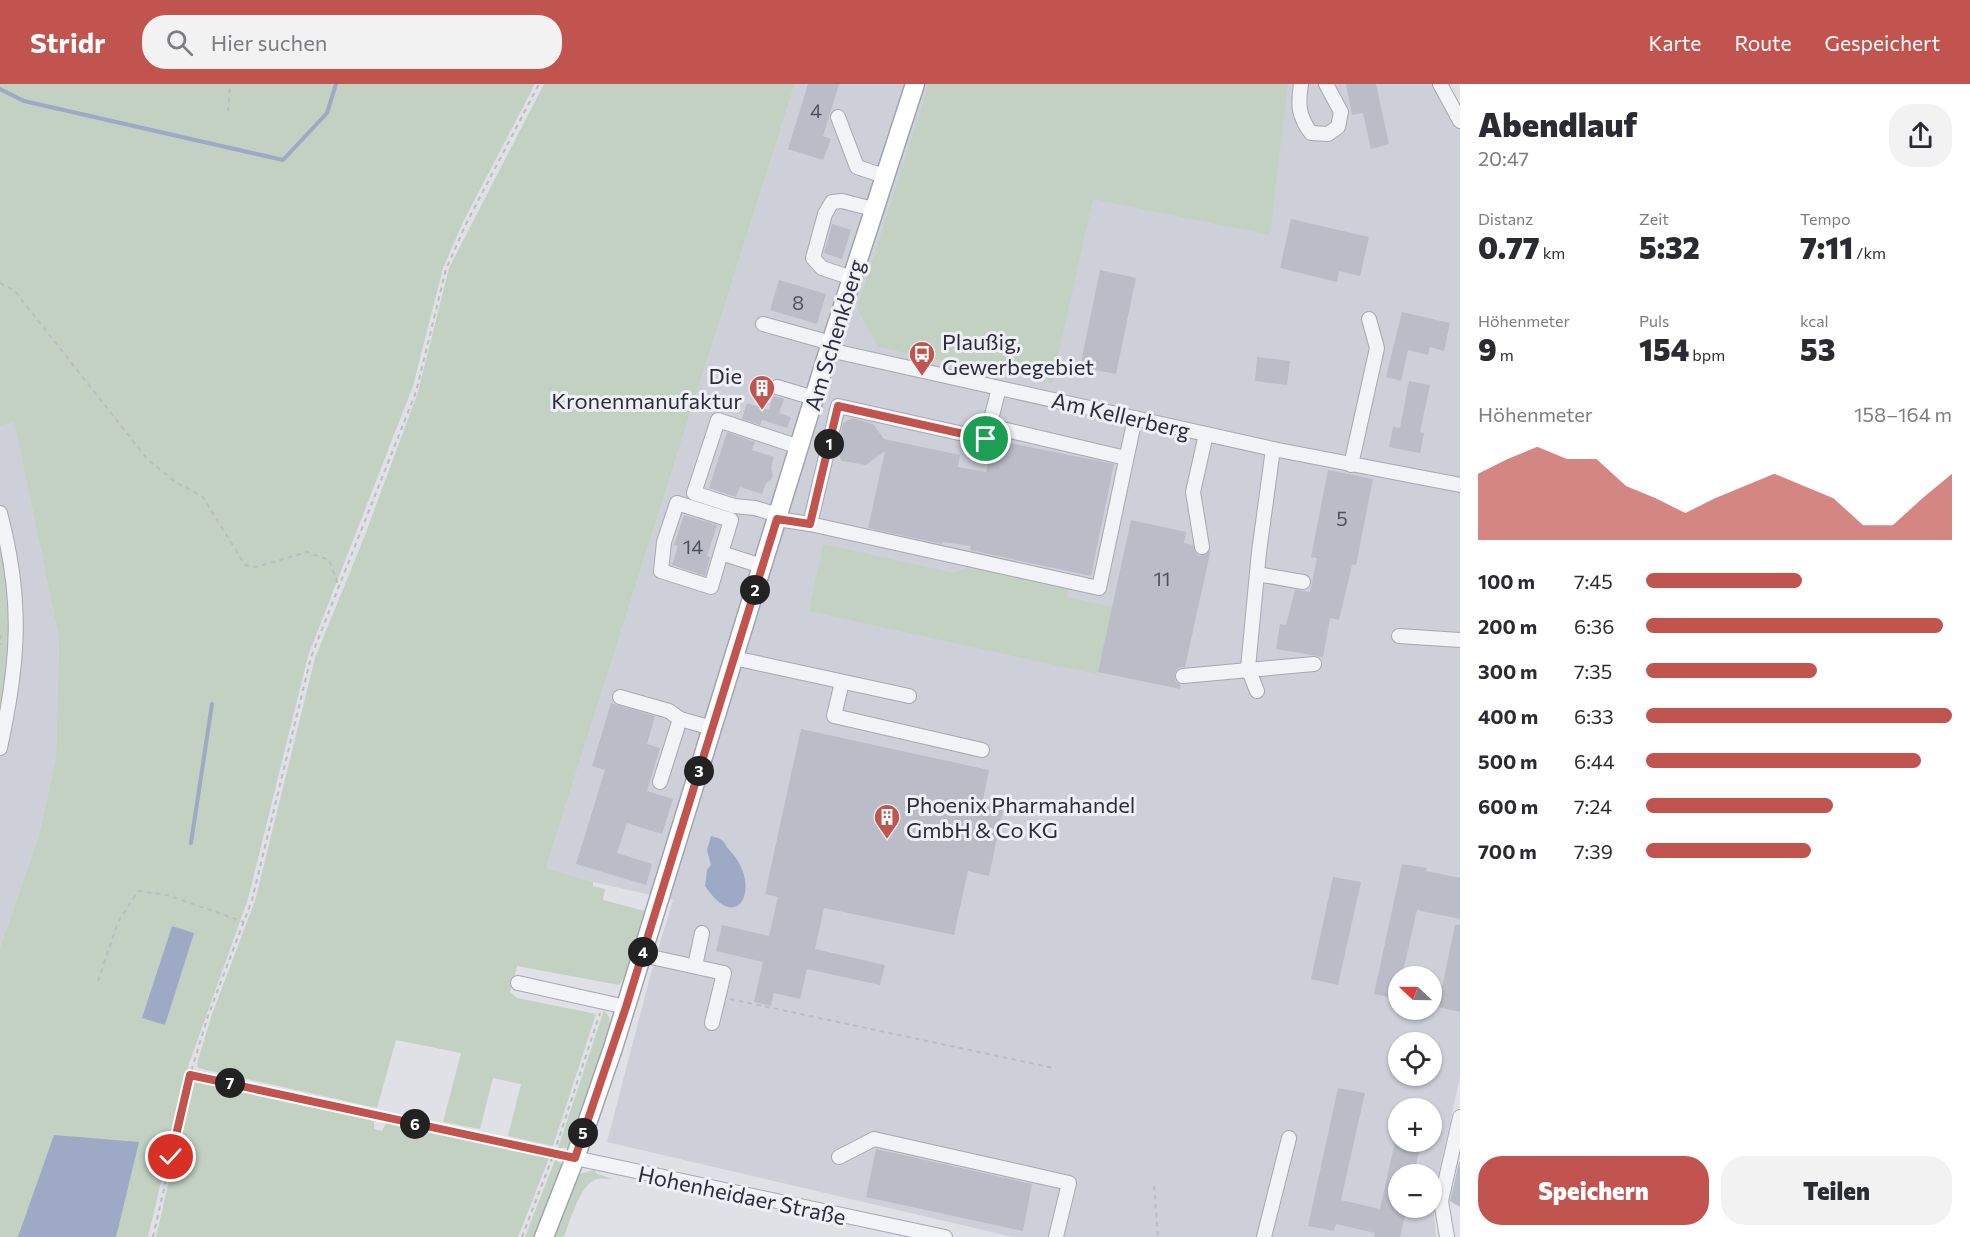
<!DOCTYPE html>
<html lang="de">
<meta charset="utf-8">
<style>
:root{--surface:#fff;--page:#f2f2f3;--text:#2b2b33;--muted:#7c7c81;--accent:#c2544f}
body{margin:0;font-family:Commissioner,sans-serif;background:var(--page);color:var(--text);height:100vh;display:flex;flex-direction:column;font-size:22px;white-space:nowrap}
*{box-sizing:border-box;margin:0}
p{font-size:20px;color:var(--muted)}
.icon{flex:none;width:33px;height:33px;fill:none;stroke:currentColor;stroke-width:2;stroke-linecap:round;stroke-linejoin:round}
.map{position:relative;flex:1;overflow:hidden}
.details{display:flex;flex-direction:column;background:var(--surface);width:510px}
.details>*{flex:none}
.needle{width:39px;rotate:292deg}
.tools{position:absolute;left:1388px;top:882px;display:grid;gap:12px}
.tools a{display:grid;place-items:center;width:54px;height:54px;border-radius:50%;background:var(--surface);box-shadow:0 2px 4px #0004;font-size:30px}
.pin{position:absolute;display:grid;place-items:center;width:51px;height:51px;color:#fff;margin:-26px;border:3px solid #fff;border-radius:50%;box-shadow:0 2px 6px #0007}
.km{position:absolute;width:30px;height:30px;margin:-15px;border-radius:50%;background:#222;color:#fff;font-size:16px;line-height:30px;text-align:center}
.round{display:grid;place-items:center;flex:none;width:63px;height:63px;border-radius:24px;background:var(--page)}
.headline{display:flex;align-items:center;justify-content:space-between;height:102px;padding:0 18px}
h1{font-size:33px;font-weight:800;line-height:45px}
.stats{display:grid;grid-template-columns:repeat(3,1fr);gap:9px;height:102px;padding:6px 18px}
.stats div{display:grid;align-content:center}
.stats b{font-size:30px;font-weight:800}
.stats small{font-size:16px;font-weight:400}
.stats p{font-size:16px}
.chart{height:168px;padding:12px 18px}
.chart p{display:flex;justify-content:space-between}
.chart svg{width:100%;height:108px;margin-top:6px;fill:var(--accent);opacity:.7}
.action{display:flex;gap:12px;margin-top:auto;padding:12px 18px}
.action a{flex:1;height:69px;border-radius:24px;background:var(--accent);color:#fff;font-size:24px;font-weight:800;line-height:69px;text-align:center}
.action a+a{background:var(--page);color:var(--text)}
ul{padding:0 18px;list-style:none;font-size:20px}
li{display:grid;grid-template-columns:96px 72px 1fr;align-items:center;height:45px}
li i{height:15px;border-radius:8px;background:var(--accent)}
header{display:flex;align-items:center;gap:36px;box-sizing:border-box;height:84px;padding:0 30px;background:var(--accent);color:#fff}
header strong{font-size:28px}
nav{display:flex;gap:33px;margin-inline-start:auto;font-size:21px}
.search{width:420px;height:54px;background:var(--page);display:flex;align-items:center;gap:15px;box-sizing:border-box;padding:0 21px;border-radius:24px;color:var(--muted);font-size:22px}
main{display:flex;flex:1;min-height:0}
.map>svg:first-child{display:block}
.built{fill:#ced0d9;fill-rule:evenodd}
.green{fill:#c2d1c1;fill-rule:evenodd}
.water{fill:#9da9c5}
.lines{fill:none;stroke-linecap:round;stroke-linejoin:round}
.stream{stroke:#9da9c5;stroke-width:4}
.building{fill:#babcc7}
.minor-casing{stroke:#a6a7b1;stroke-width:16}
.major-casing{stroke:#a0a4b2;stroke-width:21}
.path{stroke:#babcc2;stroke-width:2;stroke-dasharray:4.5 4.5;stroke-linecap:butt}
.minor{stroke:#f2f3f6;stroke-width:14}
.major{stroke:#fff;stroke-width:18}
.route-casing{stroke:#fff;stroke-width:12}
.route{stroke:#c2544f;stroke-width:8}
.labels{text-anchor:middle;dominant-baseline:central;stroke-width:6;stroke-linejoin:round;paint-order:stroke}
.number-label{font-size:20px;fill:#4e5160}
.street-label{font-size:22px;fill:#2a2d3d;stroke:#eff0f5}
.poi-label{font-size:22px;fill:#2a2d3d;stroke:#eff0f5;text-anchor:start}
</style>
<header>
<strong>Stridr</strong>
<div class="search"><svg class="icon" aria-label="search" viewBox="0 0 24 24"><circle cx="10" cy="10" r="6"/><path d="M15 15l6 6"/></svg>Hier suchen</div>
<nav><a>Karte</a><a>Route</a><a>Gespeichert</a></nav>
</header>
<main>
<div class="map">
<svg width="1460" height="1153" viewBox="0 0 1460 1153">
<rect width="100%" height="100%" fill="#e0e1e7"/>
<!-- built -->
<g class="built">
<path d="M795 0H1435L1460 37V993L1433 1115 1436 1153H1013L607 1058 651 889 673 816 593 798 546 784ZM1398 892H1431V926H1398ZM1398 958H1431V992H1398ZM1398 1024H1431V1058H1398ZM1398 1090H1431V1124H1398Z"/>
<polygon points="14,336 59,555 56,674 38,754 0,863 0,342"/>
</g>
<!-- green -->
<g class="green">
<path d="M0 0H535L464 136 443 184 413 302 308 572 248 815 189 980 148 1153H0V863L38 754 56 674 59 555 14 337 0 342ZM172 842 193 849 164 941 143 933Z"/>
<polygon points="544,0 795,0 546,784 593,798 593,802 605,805 603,816 645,827 624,894 619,901 517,882 510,908 517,914 596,930 553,1062 508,1052 521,1000 493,994 480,1045 443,1038 461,969 396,956 377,1024 198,984 197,980 211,933 255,817 315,574 365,451 418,308 449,184"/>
<polygon points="929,0 1288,0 1270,151 1093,115 1052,299 878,263 857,224"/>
<polygon points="0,441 14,536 0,646"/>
<polygon points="823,460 954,489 969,483 1068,504 1067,513 1113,523 1098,587 1095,590 809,527"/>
<polygon points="604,926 609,933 611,947 574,1058 568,1064 558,1064"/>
<polygon points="196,998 374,1037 374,1045 382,1047 386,1039 549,1074 518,1153 156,1153 191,1001"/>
<polygon points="555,1076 562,1080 563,1086 536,1153 525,1153"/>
<path d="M594 1086 597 1090 613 1095C608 1095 602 1094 598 1095 580 1098 570 1138 564 1153H552L579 1090Z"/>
</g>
<!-- water -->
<g class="water">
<path d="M711 752C727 756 722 758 731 768 762 801 739 853 705 802L707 786 711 781 707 766Z"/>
<polygon points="172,842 194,849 165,941 142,934"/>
<polygon points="54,1051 139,1058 116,1153 18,1153"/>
</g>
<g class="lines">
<!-- stream -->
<g class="stream">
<polyline points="0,5 24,17 283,76 327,29 336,0"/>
<polyline points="191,759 212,620"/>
</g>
</g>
<!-- building -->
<g class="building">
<polygon points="808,0 839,0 823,52 831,55 823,76 788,65"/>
<polygon points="1346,0 1376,0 1389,60 1371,65 1363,29 1352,31"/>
<polygon points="1291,135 1369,153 1360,192 1339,187 1337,198 1280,184"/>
<polygon points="832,140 851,146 842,175 824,169"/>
<polygon points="1100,186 1136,194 1116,290 1080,283"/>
<polygon points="779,196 826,210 817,240 770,226"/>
<polygon points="1402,228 1450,239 1444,267 1430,263 1428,271 1408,266 1401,297 1386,293"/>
<polygon points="1257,273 1290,277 1287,301 1255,297"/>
<polygon points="1409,297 1430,301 1420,348 1424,349 1420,369 1389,363 1393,343 1400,344"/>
<polygon points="773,312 784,315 779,329 791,333 787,344 762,336 760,341 742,335 747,319 769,326"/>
<polygon points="852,334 873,340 884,355 960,371 958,383 986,388 991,362 995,356 1114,380 1091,492 970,466 971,462 943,458 942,460 868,444 885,367 866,381 842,377 837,367 843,339"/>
<polygon points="727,348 755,358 752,366 774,373 771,385 773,390 771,396 766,399 762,410 740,403 736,413 709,404"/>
<polygon points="1328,386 1373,395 1356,481 1352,481 1339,536 1330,534 1323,573 1276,565 1280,540 1286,541 1295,506 1310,508 1317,474 1311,473"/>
<polygon points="684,431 717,441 707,472 710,473 705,492 672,481 678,462 674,461"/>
<polygon points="1131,436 1186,448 1184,459 1193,461 1195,468 1199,472 1207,470 1211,465 1185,583 1178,584 1175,589 1175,597 1181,601 1180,605 1098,588"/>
<polygon points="611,619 655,632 647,660 660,664 647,707 673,715 662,750 627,739 617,769 652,780 646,801 576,780 605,686 592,682"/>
<polygon points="801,645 989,686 982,721 1003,726 989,792 968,787 954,851 824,824 815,865 885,881 880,901 807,885 800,915 774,909 771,922 754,918 763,878 716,867 722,841 769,852 778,813 765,810"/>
<polygon points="1402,780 1427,784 1426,787 1460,794 1460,835 1417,826 1402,892 1398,892 1398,915 1374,910"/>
<polygon points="1333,793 1361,798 1338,901 1311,895"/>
<polygon points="1455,841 1460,841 1460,928 1438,923"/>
<polygon points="1338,1004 1365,1009 1341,1116 1380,1125 1395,1058 1421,1058 1414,1090 1398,1090 1398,1124 1407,1124 1400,1153 1374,1153 1375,1149 1336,1140 1334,1147 1308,1142"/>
<polygon points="876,1065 1032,1100 1023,1147 866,1113"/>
<polygon points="1459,1078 1460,1078 1460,1123 1450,1117"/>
</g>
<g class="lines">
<!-- minor casing -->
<g class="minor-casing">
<g id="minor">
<path d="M1301 0C1298 20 1298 32 1311 49L1328 50 1338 43 1341 28 1326 0"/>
<polyline points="1440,0 1460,37"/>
<polyline points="838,33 857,83 884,92"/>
<polyline points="852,194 822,184 813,174 825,130 832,118 842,117 873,125"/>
<polyline points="763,240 831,259"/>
<polyline points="829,266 1273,365 1460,401"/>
<polyline points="777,303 814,314"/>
<polyline points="989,342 1126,374"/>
<polyline points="1351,381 1377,264 1369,235"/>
<path d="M0 429C23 516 19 577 0 664"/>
<polyline points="778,431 755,424 734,422 694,409 718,336 799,363"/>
<polyline points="777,435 810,440 838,322 986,355 999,304"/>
<polyline points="810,440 1099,504 1135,334"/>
<polyline points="1202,463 1193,408 1206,350"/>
<polyline points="721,469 731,436 677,419 664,458 661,487 711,503 721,469 762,482"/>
<polyline points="1257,490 1303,498"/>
<polyline points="1399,552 1460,556"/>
<polyline points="734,574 909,612"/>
<polyline points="1183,592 1314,580"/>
<polyline points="842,598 834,632 982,666"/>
<polyline points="1257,607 1248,584 1259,468 1273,365"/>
<polyline points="620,613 669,627 680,635"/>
<polyline points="660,698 680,635 712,644"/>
<polyline points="642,871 724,889 712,939"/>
<polyline points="695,882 702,849"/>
<polyline points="518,899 626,923"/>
<polyline points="839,1073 874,1055 1069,1099 1056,1153"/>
<polyline points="575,1074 945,1153"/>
<polyline points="1264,1153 1289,1054"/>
<polyline points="1447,1153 1441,1117 1460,1033"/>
</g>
</g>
<!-- major casing -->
<g class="major-casing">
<polyline id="major" points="544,1153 575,1074 613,964 831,259 915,0"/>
</g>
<!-- path -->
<g class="path">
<polyline points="228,27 230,0"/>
<polyline points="0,199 14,206 148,376 177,399 202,412 245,481 256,483 307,468 329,476 339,503"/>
<polyline points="0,551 1,561"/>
<polyline points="98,897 118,838 138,807 167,811 244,838"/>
<polyline points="730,915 1054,984"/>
<polyline points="190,991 560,1070"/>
<polyline points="1154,1102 1158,1153"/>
<polyline points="153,1153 190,991 208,932 252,816 311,573 416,308 446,185 467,138 539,0"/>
<polyline points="522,1153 554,1069 600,929"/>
</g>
<!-- minor -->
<use href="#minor" class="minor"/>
<!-- major -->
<use href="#major" class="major"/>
</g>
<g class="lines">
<!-- route casing -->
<g class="route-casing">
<polyline id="route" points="171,1073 190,991 575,1074 626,923 777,435 810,440 838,322 986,355"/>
</g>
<!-- route -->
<use href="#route" class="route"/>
</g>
<!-- icons -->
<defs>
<g id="bus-pin" transform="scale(1.35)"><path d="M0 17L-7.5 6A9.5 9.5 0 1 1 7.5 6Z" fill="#c2544f" stroke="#eff0f5"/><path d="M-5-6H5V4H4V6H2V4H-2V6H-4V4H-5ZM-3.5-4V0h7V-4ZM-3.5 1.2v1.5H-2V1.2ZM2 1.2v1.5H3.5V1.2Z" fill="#fff"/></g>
<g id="building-pin" transform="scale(1.35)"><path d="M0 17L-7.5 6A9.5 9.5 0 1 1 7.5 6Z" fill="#c2544f" stroke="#eff0f5"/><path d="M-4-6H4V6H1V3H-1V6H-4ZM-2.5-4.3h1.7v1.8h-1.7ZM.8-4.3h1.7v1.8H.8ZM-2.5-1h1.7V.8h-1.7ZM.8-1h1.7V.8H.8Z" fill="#fff"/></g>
</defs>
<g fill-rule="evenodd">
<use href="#bus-pin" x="922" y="270"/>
<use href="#building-pin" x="762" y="304"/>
<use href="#building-pin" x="887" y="733"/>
</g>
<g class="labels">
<!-- number labels -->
<g class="number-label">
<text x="816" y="26">4</text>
<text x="798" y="218">8</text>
<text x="1342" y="434">5</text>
<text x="693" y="462">14</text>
<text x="1162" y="494">11</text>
</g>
<!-- street labels -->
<g class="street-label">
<text transform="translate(834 251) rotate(-73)">Am Schenkberg</text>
<text transform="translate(1121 331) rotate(13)">Am Kellerberg</text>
<text transform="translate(742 1111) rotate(12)">Hohenheidaer Straße</text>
</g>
<!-- poi labels -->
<g class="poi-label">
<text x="942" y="257">Plaußig,<tspan x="942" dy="25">Gewerbegebiet</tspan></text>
<text x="742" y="291" text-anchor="end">Die<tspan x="742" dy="25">Kronenmanufaktur</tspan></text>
<text x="906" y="720">Phoenix Pharmahandel<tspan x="906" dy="25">GmbH &amp; Co KG</tspan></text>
</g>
</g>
</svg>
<div class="tools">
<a><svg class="needle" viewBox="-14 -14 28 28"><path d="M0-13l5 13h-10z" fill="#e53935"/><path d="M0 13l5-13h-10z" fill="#7c7c81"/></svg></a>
<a><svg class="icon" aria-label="locate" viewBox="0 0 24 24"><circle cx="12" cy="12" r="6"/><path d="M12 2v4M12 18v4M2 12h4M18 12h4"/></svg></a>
<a>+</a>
<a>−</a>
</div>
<div class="pin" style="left:986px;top:355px;background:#1e9e55"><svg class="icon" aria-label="arrive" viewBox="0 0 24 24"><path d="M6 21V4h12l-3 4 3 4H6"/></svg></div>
<div class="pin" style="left:171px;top:1073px;background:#d93025"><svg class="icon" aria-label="check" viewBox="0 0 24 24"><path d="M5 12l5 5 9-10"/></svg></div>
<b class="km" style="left:829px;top:360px">1</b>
<b class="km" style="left:755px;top:506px">2</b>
<b class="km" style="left:699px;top:687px">3</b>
<b class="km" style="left:643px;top:868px">4</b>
<b class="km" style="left:583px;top:1049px">5</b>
<b class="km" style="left:415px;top:1040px">6</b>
<b class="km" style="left:230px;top:999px">7</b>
</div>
<section class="details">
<div class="headline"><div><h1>Abendlauf</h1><p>20:47</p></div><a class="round"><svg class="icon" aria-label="share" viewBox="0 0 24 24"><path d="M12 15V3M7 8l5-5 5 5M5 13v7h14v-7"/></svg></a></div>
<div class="stats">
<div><p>Distanz</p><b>0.77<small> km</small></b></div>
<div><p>Zeit</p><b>5:32</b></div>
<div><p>Tempo</p><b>7:11<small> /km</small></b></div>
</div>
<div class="stats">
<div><p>Höhenmeter</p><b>9<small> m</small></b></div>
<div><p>Puls</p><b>154<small> bpm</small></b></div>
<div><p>kcal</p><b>53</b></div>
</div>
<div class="chart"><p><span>Höhenmeter</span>158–164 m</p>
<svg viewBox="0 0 160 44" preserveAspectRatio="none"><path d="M0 44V17L10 11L20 6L30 11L40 11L50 22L60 27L70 33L80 27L90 22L100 17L110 22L120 27L130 38L140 38L150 27L160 17V44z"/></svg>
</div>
<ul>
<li><b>100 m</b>7:45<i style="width:51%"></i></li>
<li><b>200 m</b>6:36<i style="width:97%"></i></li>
<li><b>300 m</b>7:35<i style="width:56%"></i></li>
<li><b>400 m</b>6:33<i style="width:100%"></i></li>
<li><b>500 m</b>6:44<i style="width:90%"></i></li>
<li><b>600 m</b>7:24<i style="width:61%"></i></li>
<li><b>700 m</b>7:39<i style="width:54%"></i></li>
</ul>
<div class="action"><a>Speichern</a><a>Teilen</a></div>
</section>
</main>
